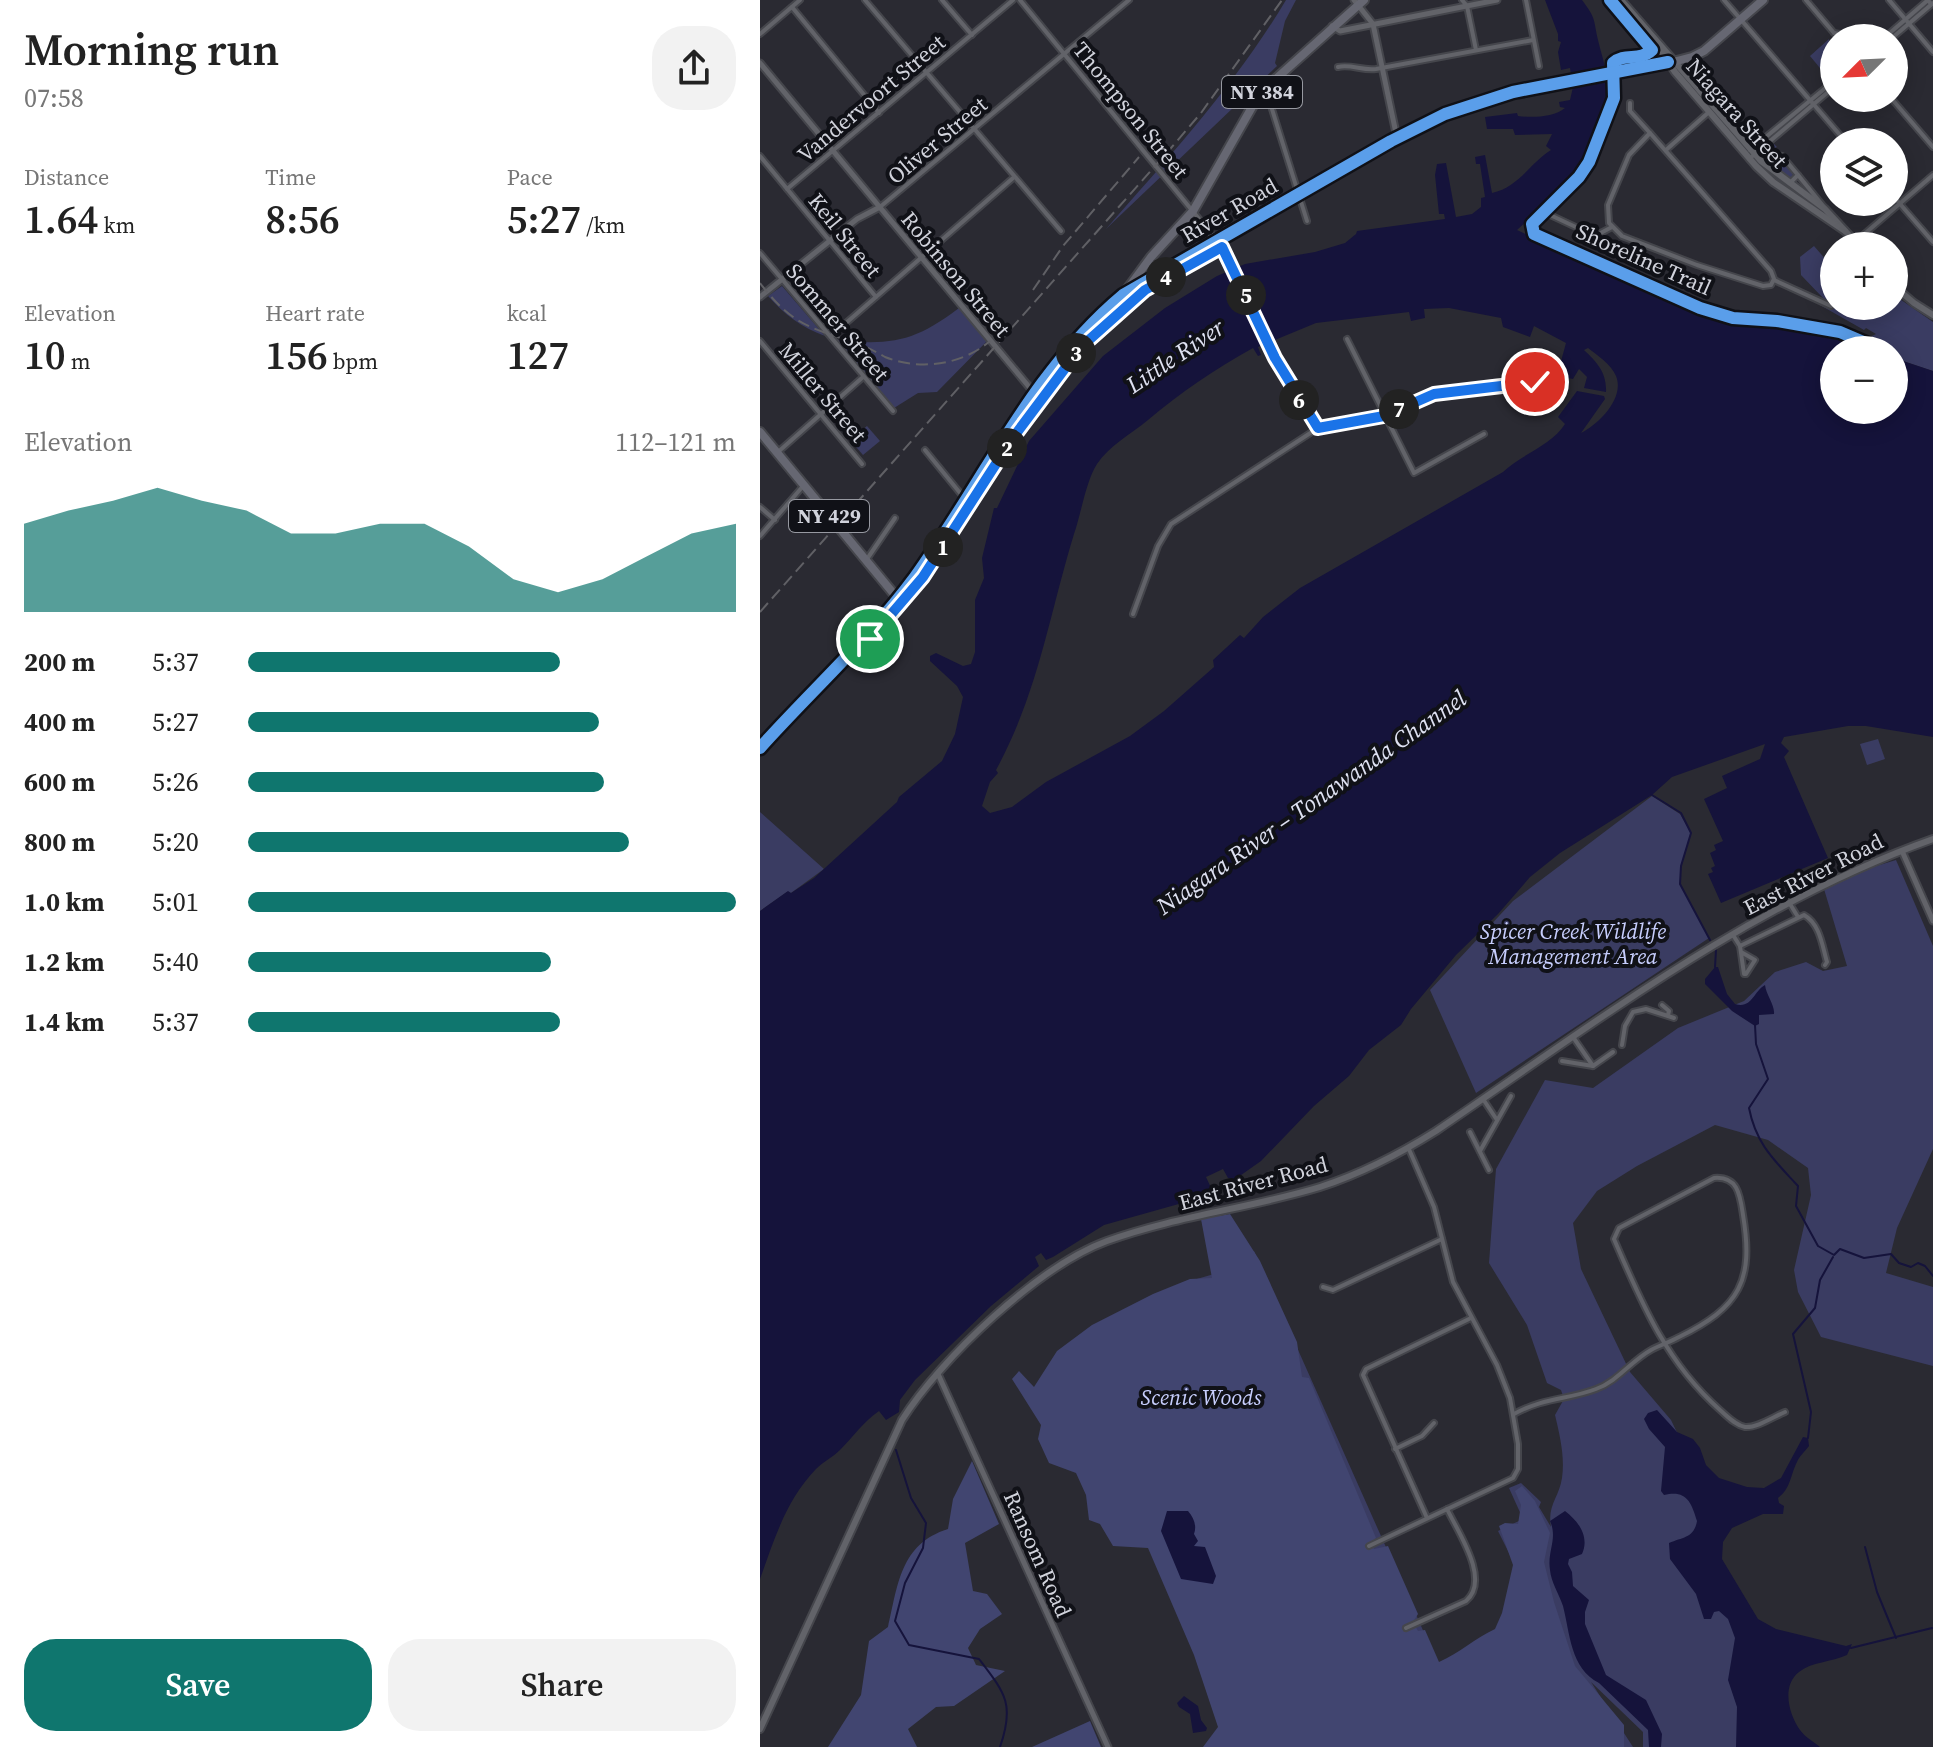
<!DOCTYPE html>
<meta charset="utf-8">
<style>
:root{--surface:#fff;--page:#f2f2f2;--text:#222;--muted:#767676;--accent:#0f766e}
body{margin:0;font-family:"Source Serif 4",serif;background:var(--page);color:var(--text);height:100vh;display:flex;flex-direction:column;font-size:30px;white-space:nowrap}
*{box-sizing:border-box;margin:0}
p{font-size:26px;color:var(--muted)}
.icon{flex:none;width:44px;height:44px;fill:none;stroke:currentColor;stroke-width:2;stroke-linecap:round;stroke-linejoin:round}
.map{position:relative;flex:1;overflow:hidden}
.sheet{display:flex;flex-direction:column;background:var(--surface);width:760px}
.sheet>*{flex:none}
.needle{width:52px;rotate:246deg}
.buttons{position:absolute;left:1060px;top:24px;display:grid;gap:16px}
.buttons a{display:grid;place-items:center;width:88px;height:88px;border-radius:50%;background:var(--surface);box-shadow:0 4px 20px #0003;font-size:40px}
.pin{position:absolute;display:grid;place-items:center;width:68px;height:68px;color:#fff;margin:-34px;border:4px solid #fff;border-radius:50%;box-shadow:0 2px 8px #0007}
.km{position:absolute;width:40px;height:40px;margin:-20px;border-radius:50%;background:#222;color:#fff;font-size:22px;line-height:40px;text-align:center}
.round{display:grid;place-items:center;flex:none;width:84px;height:84px;border-radius:32px;background:var(--page)}
.summary{display:flex;align-items:center;justify-content:space-between;height:136px;padding:0 24px}
h1{font-size:44px;font-weight:600;line-height:60px}
.figures{display:grid;grid-template-columns:repeat(3,1fr);gap:12px;height:136px;padding:8px 24px}
.figures div{display:grid;align-content:center}
.figures b{font-size:40px;font-weight:600}
.figures small{font-size:22px;font-weight:400}
.figures p{font-size:22px}
.chart{height:224px;padding:16px 24px}
.chart p{display:flex;justify-content:space-between}
.chart svg{width:100%;height:144px;margin-top:8px;fill:var(--accent);opacity:.7}
.button{display:flex;gap:16px;margin-top:auto;padding:16px 24px}
.button a{flex:1;height:92px;border-radius:32px;background:var(--accent);color:#fff;font-size:32px;font-weight:600;line-height:92px;text-align:center}
.button a+a{background:var(--page);color:var(--text)}
ul{padding:0 24px;list-style:none;font-size:26px}
li{display:grid;grid-template-columns:128px 96px 1fr;align-items:center;height:60px}
li i{height:20px;border-radius:10px;background:var(--accent)}
main{display:flex;flex:1;min-height:0}
.map>svg:first-child{display:block}
.green{fill:#3a3c62}
.forest{fill:#414570}
.water{fill:#15133b;fill-rule:evenodd}
.pier{fill:#2a2a32}
.lines{fill:none;stroke-linecap:round;stroke-linejoin:round}
.stream{stroke:#15133b;stroke-width:2}
.minor-casing{stroke:#45464c;stroke-width:8}
.tertiary-casing{stroke:#45464c;stroke-width:9}
.secondary-casing{stroke:#45464c;stroke-width:10}
.primary-casing{stroke:#45464c;stroke-width:12}
.minor{stroke:#626369;stroke-width:4}
.tertiary{stroke:#626369;stroke-width:5}
.secondary{stroke:#626369;stroke-width:6}
.primary{stroke:#666772;stroke-width:8}
.rail{stroke:#606065;stroke-width:2;stroke-dasharray:12 6;stroke-linecap:butt}
.cycleway-casing{stroke:#101117;stroke-width:17}
.cycleway{stroke:#5a9eea;stroke-width:12}
.route-casing{stroke:#fff;stroke-width:16}
.route{stroke:#1a73e8;stroke-width:10}
.labels{text-anchor:middle;dominant-baseline:central;stroke-width:8;stroke-linejoin:round;paint-order:stroke}
.shield{fill:#101117;stroke:#9799a1;stroke-width:2}
.shield-label{font-size:20px;font-weight:bold;fill:#d1d3dc}
.street-label{font-size:22px;fill:#d1d3dc;stroke:#101117}
.park-label{font-size:22px;font-style:italic;fill:#c7cefd;stroke:#101117}
.water-label{font-size:24px;font-style:italic;fill:#dfe2f2;stroke:#101117}
</style>
<main>
<section class="sheet">
<div class="summary"><div><h1>Morning run</h1><p>07:58</p></div><a class="round"><svg class="icon" aria-label="share" viewBox="0 0 24 24"><path d="M12 15V3M7 8l5-5 5 5M5 13v7h14v-7"/></svg></a></div>
<div class="figures">
<div><p>Distance</p><b>1.64<small> km</small></b></div>
<div><p>Time</p><b>8:56</b></div>
<div><p>Pace</p><b>5:27<small> /km</small></b></div>
</div>
<div class="figures">
<div><p>Elevation</p><b>10<small> m</small></b></div>
<div><p>Heart rate</p><b>156<small> bpm</small></b></div>
<div><p>kcal</p><b>127</b></div>
</div>
<div class="chart"><p><span>Elevation</span>112–121 m</p>
<svg viewBox="0 0 160 44" preserveAspectRatio="none"><path d="M0 44V17L10 13L20 10L30 6L40 10L50 13L60 20L70 20L80 17L90 17L100 24L110 34L120 38L130 34L140 27L150 20L160 17V44z"/></svg>
</div>
<ul>
<li><b>200 m</b>5:37<i style="width:64%"></i></li>
<li><b>400 m</b>5:27<i style="width:72%"></i></li>
<li><b>600 m</b>5:26<i style="width:73%"></i></li>
<li><b>800 m</b>5:20<i style="width:78%"></i></li>
<li><b>1.0 km</b>5:01<i style="width:100%"></i></li>
<li><b>1.2 km</b>5:40<i style="width:62%"></i></li>
<li><b>1.4 km</b>5:37<i style="width:64%"></i></li>
</ul>
<div class="button"><a>Save</a><a>Share</a></div>
</section>
<div class="map">
<svg width="1173" height="1747" viewBox="0 0 1173 1747">
<rect width="100%" height="100%" fill="#2a2a32"/>
<!-- green -->
<g class="green">
<path d="M526 0H536L525 21 515 63 517 66 346 229C410 156 476 84 526 0Z"/>
<polygon points="1069,39 1069,79 1050,56"/>
<polygon points="1014,144 1017,147 1007,151 1007,158 1012,161 1023,163 1033,174 1030,180 1002,157 1004,152"/>
<polygon points="1054,246 1074,269 1074,306 1134,306 1134,295 1173,322 1173,371 1134,358 1134,350 1103,348 1108,338 1116,334 1106,328 1104,330 1060,305 1064,299 1041,275 1040,257"/>
<path d="M22 286 65 336C41 327 25 315 8 296Z"/>
<path d="M204 304 232 336 177 392 158 393 134 408 76 340C134 346 157 341 204 304Z"/>
<polygon points="107,426 120,441 103,455 90,440"/>
<polygon points="1118,739 1125,759 1107,765 1100,744"/>
<polygon points="892,796 920,814 931,833 921,866 920,884 949,938 716,1093 670,990 753,901"/>
<polygon points="0,812 64,869 31,893 27,892 0,911"/>
<path d="M1136 860 1173 946V1149L1137 1228 1126 1273 1173 1287V1366L1061 1337 1038 1292 1034 1270 1051 1195 1048 1168 1008 1140 955 1125 877 1166 837 1191 813 1223 821 1269 870 1372 911 1420 938 1476 959 1567 1024 1747H883V1732L831 1682 873 1747H478L423 1283 454 1274 441 1218 459 1214 469 1257 494 1251 678 1664 739 1636 755 1565 738 1531 763 1519 749 1488 761 1483 781 1502 779 1507 791 1527C787 1505 799 1498 802 1478 805 1457 800 1436 795 1415L804 1399 801 1390 787 1383 767 1325 729 1263 736 1169 785 1080 833 1088 918 1028 984 1001 1015 972 1046 962 1063 971 1087 966 1064 889 1103 870Z"/>
</g>
<!-- forest -->
<g class="forest">
<path d="M470 1214 500 1261 537 1342 542 1377 549 1378 616 1538 611 1542 614 1549 628 1546 658 1614 653 1622 658 1631 665 1630 679 1662C700 1653 715 1638 735 1629L742 1613 753 1565 739 1526 745 1523 758 1524 761 1505 755 1491 762 1486 775 1501 790 1533 784 1562 794 1602 815 1666 864 1725V1747H443L458 1727 434 1655 388 1548 353 1546 340 1524 329 1520 326 1495 316 1473 289 1463 278 1439 281 1425 252 1379 259 1371 274 1387 297 1351 332 1325 393 1294 430 1279 452 1278 441 1219Z"/>
<path d="M212 1461 239 1524 205 1543 213 1591 227 1594 242 1614 220 1629 208 1648 216 1665 245 1671 194 1706 176 1707 148 1729 157 1747H68L101 1695 109 1641 128 1627C138 1585 140 1544 188 1529L193 1499Z"/>
<polygon points="330,1721 341,1747 272,1747"/>
</g>
<!-- water -->
<g class="water">
<path d="M785 0H822C836 19 833 17 838 40 841 53 845 64 847 77 849 108 831 140 819 168L815 170 813 178 757 230 937 313 976 324H995L1094 343 1108 350H1074V410H1134V358L1173 371V737L1106 726H1088L1024 737 1021 743 1029 751 1024 757 1068 858 961 903 948 874 953 872 951 868 955 866 950 853 956 850 954 845 963 841 944 799 967 788 962 776 1000 759 1005 744 912 777 892 795 800 853 770 877 738 914 696 955 651 1009 641 1025 609 1050 589 1076 554 1106 501 1161 474 1180 468 1178 463 1169 446 1177 453 1192 440 1198 344 1225 293 1257 286 1260 281 1253 275 1257 279 1266 231 1306 155 1380 140 1400 139 1412 126 1420 119 1411C102 1423 94 1436 80 1450 73 1457 63 1462 56 1469 26 1500 14 1540 0 1579V911L28 891 31 893 54 878 137 802 139 797 182 761 195 734 203 697 197 686 170 661V656L176 653 203 666 211 664 215 652V600L224 578 222 558 234 508H237L269 441 343 356 405 308 457 276 485 264 555 252 585 243 596 234 597 231 685 219 684 214H679L675 175 677 164 686 163 696 217 712 214 721 207V198L725 197 720 164H716L715 157 725 155 732 193C759 187 770 163 791 150L786 146 792 134 755 135 753 129H727L725 117 757 113 758 116C773 118 794 117 805 108L800 107 799 102 810 100 813 87 810 68 801 70 798 52 801 42 798 41V34ZM689 308 741 318 743 327 770 337 774 326 806 343 797 376 802 381 801 384 806 386 808 378 813 379 819 369 827 377 824 388 846 392C847 373 837 362 824 350L828 348C838 356 851 364 856 376 865 398 839 424 821 433L845 399 844 396 817 391 798 417 805 424C792 445 762 454 743 472L540 588 503 617 484 638 480 635 453 660 454 667 404 711 370 736 286 782 252 807 230 813 222 806 230 782 238 773 236 770C278 693 289 616 314 534 321 514 326 481 337 464 349 446 371 434 388 420 421 392 455 369 493 348L498 356 501 355 498 347 556 323 649 312 651 321 665 318 664 309Z"/>
<path d="M955 967H958L967 994 975 1004C992 1009 993 992 1005 985 1006 995 1015 1005 1014 1014L999 1015V1024L995 1026 972 1011 945 984V979Z"/>
<path d="M897 1410 917 1432 933 1439 940 1448 946 1465 959 1478 987 1487 1004 1488 1021 1478 1043 1437 1048 1438 1049 1446C1045 1451 1039 1457 1037 1462 1030 1476 1031 1488 1018 1498L1019 1503 1024 1506 1023 1514H1003L972 1528 963 1542 962 1559 998 1619 1016 1629 1086 1646 1092 1644 1087 1655C1072 1662 1051 1662 1039 1672 1021 1686 1029 1715 1040 1730 1045 1737 1054 1742 1060 1747H976L977 1707 968 1680 975 1638 968 1619 959 1611 954 1612 951 1619H944L936 1594 910 1559 909 1543C923 1537 934 1538 937 1521 931 1501 926 1490 904 1495L901 1491 905 1447 889 1429 884 1419 888 1413Z"/>
<path d="M407 1511H428C434 1518 437 1526 434 1534L438 1541 434 1546 445 1547 456 1576 453 1584 421 1579 401 1531Z"/>
<path d="M805 1511C818 1521 830 1536 822 1554L809 1559 808 1564 812 1572 813 1586 829 1600 825 1612V1624L846 1675 886 1700 902 1734 901 1747H889L888 1730 839 1683C810 1668 810 1633 803 1606 799 1594 791 1582 790 1570 787 1551 798 1539 790 1521Z"/>
<polygon points="424,1696 438,1706 441,1720 447,1728 446,1731 433,1733 430,1714 419,1707 417,1703"/>
</g>
<!-- pier -->
<polygon class="pier" points="475,264 512,345 506,348 468,267"/>
<g class="lines">
<!-- stream -->
<g class="stream">
<polyline points="892,795 921,813 931,833 921,866 920,884 950,940"/>
<polyline points="955,967 956,950"/>
<path d="M995 1025 996 1044 1008 1079 989 1108C996 1144 1014 1160 1038 1186L1036 1206 1058 1246 1074 1255 1080 1249 1104 1258 1131 1254 1139 1263 1151 1267 1158 1263 1165 1266 1173 1276"/>
<polyline points="1048,1438 1051,1412 1033,1334 1055,1308 1060,1280 1073,1257"/>
<path d="M136 1450 151 1498 166 1523 163 1548 145 1583 135 1621 149 1645 219 1659C245 1693 255 1704 240 1747"/>
<polyline points="1105,1547 1117,1592 1136,1638"/>
<polyline points="1091,1648 1172,1628"/>
</g>
<!-- minor casing -->
<g class="minor-casing">
<g id="minor">
<polyline points="105,0 301,231"/>
<polyline points="182,0 212,35"/>
<polyline points="260,0 462,247 520,369 558,428"/>
<polyline points="702,0 707,6 716,50"/>
<polyline points="766,0 779,66"/>
<polyline points="964,0 1086,142"/>
<polyline points="1046,0 1074,33"/>
<polyline points="1129,0 1173,52"/>
<polyline points="32,7 119,113"/>
<polyline points="1074,33 1104,38"/>
<polyline points="0,34 40,0"/>
<polyline points="1124,38 1168,0 1171,4"/>
<polyline points="1132,38 1173,3"/>
<path d="M578 67C591 64 603 71 616 69L773 40"/>
<polyline points="506,90 547,221"/>
<polyline points="1131,98 1173,147"/>
<polyline points="870,103 870,111 890,133"/>
<polygon points="890,133 1011,271 1014,279 1011,285 1003,286 937,265 862,236 849,223 848,205 869,155"/>
<polyline points="906,150 949,112"/>
<polyline points="990,150 1074,81"/>
<polyline points="1012,154 1022,156 1038,175 1031,182"/>
<polyline points="0,156 116,297"/>
<polyline points="989,159 1074,87"/>
<polyline points="1038,175 1064,207"/>
<polyline points="27,189 253,0"/>
<polyline points="1134,197 1173,242"/>
<polyline points="120,207 369,0"/>
<polyline points="788,214 835,236 852,227"/>
<polyline points="1095,242 1173,175"/>
<polyline points="0,253 133,411"/>
<polyline points="1014,280 1071,306 1074,301"/>
<polyline points="71,336 253,178"/>
<polyline points="587,339 654,473 724,434"/>
<polyline points="0,341 102,464"/>
<polyline points="165,450 205,499"/>
<polyline points="18,452 103,377"/>
<polyline points="0,507 15,520"/>
<polyline points="0,536 44,485"/>
<polyline points="107,559 135,518"/>
<polyline points="373,614 398,546 411,524 558,428 624,416 674,394 787,381"/>
<polyline points="1030,904 1038,917"/>
<polyline points="973,935 980,946 984,974 986,974 995,960 981,952"/>
<path d="M980 946 1044 915C1060 924 1062 945 1067 962L1065 965"/>
<polyline points="902,1005 909,1011 908,1015"/>
<polyline points="813,1037 833,1066"/>
<polyline points="862,1045 865,1026 873,1012 886,1009 914,1018"/>
<polyline points="802,1061 833,1066 853,1052"/>
<polyline points="723,1099 737,1120"/>
<polyline points="710,1132 729,1170"/>
<polyline points="720,1151 751,1096"/>
<polyline points="563,1287 573,1290 682,1239"/>
<path d="M754 1414C785 1397 807 1400 836 1389 858 1381 871 1361 891 1350 900 1345 910 1342 919 1337 980 1307 994 1281 983 1215 980 1195 978 1176 954 1178L859 1228 854 1239C882 1304 906 1362 960 1410 967 1416 975 1425 985 1427 997 1428 1013 1417 1025 1412"/>
<polyline points="635,1449 662,1436 674,1423"/>
<polyline points="667,1518 603,1375 606,1369 711,1318"/>
<polyline points="609,1546 753,1478 758,1469 758,1444 750,1398 737,1365 693,1282 674,1207 648,1147"/>
<path d="M646 1628 706 1601C731 1580 698 1532 687 1509"/>
</g>
</g>
<!-- tertiary casing -->
<g class="tertiary-casing">
<g id="tertiary">
<polyline points="594,0 613,24 637,138"/>
<polyline points="572,26 580,31 737,0"/>
<polyline points="0,63 275,394"/>
<polyline points="0,297 97,219 120,207"/>
<polyline points="1142,851 1173,921"/>
<polyline points="178,1374 348,1747"/>
</g>
</g>
<!-- secondary casing -->
<g class="secondary-casing">
<g id="secondary">
<polyline points="861,0 1001,161 1065,209 1099,246"/>
<polyline points="892,37 915,72 996,166 1013,182 1085,231"/>
<polyline points="1134,286 1154,303 1173,315"/>
<path d="M0 1729 142 1420C181 1358 279 1266 347 1241 416 1216 491 1208 560 1187 600 1174 641 1153 676 1131 835 1023 990 904 1173 839"/>
</g>
</g>
<!-- primary casing -->
<g class="primary-casing">
<g id="primary">
<polyline points="366,291 391,257 433,211 500,93 604,0"/>
<polyline points="0,432 138,599"/>
<path d="M0 748C50 692 111 637 155 577 222 484 273 370 363 295L667 122C754 84 843 82 932 57L944 51 1003 0"/>
</g>
</g>
<!-- minor -->
<use href="#minor" class="minor"/>
<!-- tertiary -->
<use href="#tertiary" class="tertiary"/>
<!-- secondary -->
<use href="#secondary" class="secondary"/>
<!-- primary -->
<use href="#primary" class="primary"/>
<!-- rail -->
<g class="rail">
<path d="M0 283C35 329 53 327 103 346 111 349 118 353 125 357 160 371 202 365 230 341"/>
<polyline points="273,290 303,246 379,157"/>
<polyline points="0,612 411,148 441,113 522,0"/>
</g>
<!-- cycleway casing -->
<g class="cycleway-casing">
<g id="cycleway">
<path d="M850 0 892 50C879 62 865 52 853 63L854 98 829 162 819 177 772 224 774 234 940 308 973 318 1017 321 1080 332 1122 350"/>
<path d="M0 748C50 692 111 637 155 577 222 484 273 370 363 295L631 141 685 114 753 92 908 62"/>
</g>
</g>
<!-- cycleway -->
<use href="#cycleway" class="cycleway"/>
</g>
<g class="lines">
<!-- route casing -->
<g class="route-casing">
<polyline id="route" points="110,639 163,577 252,439 321,347 385,290 462,247 515,358 558,428 624,416 674,394 775,382"/>
</g>
<!-- route -->
<use href="#route" class="route"/>
</g>
<g class="labels">
<!-- shield labels -->
<g class="shield">
<rect x="462" y="76" width="80" height="32" rx="6"/>
<rect x="29" y="500" width="80" height="32" rx="6"/>
</g>
<g class="shield-label">
<text x="502" y="92">NY 384</text>
<text x="69" y="516">NY 429</text>
</g>
<!-- street labels -->
<g class="street-label">
<text transform="translate(111 98) rotate(-40)">Vandervoort Street</text>
<text transform="translate(371 110) rotate(51)">Thompson Street</text>
<text transform="translate(977 113) rotate(48)">Niagara Street</text>
<text transform="translate(177 140) rotate(-40)">Oliver Street</text>
<text transform="translate(469 210) rotate(-30)">River Road</text>
<text transform="translate(85 235) rotate(51)">Keil Street</text>
<text transform="translate(884 259) rotate(24)">Shoreline Trail</text>
<text transform="translate(196 274) rotate(50)">Robinson Street</text>
<text transform="translate(78 322) rotate(50)">Sommer Street</text>
<text transform="translate(63 392) rotate(50)">Miller Street</text>
<text transform="translate(1053 874) rotate(-27)">East River Road</text>
<text transform="translate(493 1183) rotate(-15)">East River Road</text>
<text transform="translate(278 1554) rotate(66)">Ransom Road</text>
</g>
<!-- park labels -->
<g class="park-label">
<text x="813" y="931">Spicer Creek Wildlife<tspan x="813" dy="25">Management Area</tspan></text>
<text x="441" y="1397">Scenic Woods</text>
</g>
<!-- water labels -->
<g class="water-label">
<text transform="translate(415 356) rotate(-34)">Little River</text>
<text transform="translate(551 802) rotate(-35)">Niagara River – Tonawanda Channel</text>
</g>
</g>
</svg>
<div class="buttons">
<a><svg class="needle" viewBox="-14 -14 28 28"><path d="M0-13l5 13h-10z" fill="#e53935"/><path d="M0 13l5-13h-10z" fill="#767676"/></svg></a>
<a><svg class="icon" aria-label="layers" viewBox="0 0 24 24"><path d="M12 4l9 5-9 5-9-5zM3 14l9 5 9-5"/></svg></a>
<a>+</a>
<a>−</a>
</div>
<div class="pin" style="left:110px;top:639px;background:#1e9e55"><svg class="icon" aria-label="arrive" viewBox="0 0 24 24"><path d="M6 21V4h12l-3 4 3 4H6"/></svg></div>
<div class="pin" style="left:775px;top:382px;background:#d93025"><svg class="icon" aria-label="check" viewBox="0 0 24 24"><path d="M5 12l5 5 9-10"/></svg></div>
<b class="km" style="left:183px;top:547px">1</b>
<b class="km" style="left:247px;top:448px">2</b>
<b class="km" style="left:316px;top:353px">3</b>
<b class="km" style="left:406px;top:277px">4</b>
<b class="km" style="left:486px;top:295px">5</b>
<b class="km" style="left:539px;top:400px">6</b>
<b class="km" style="left:639px;top:409px">7</b>
</div>
</main>
